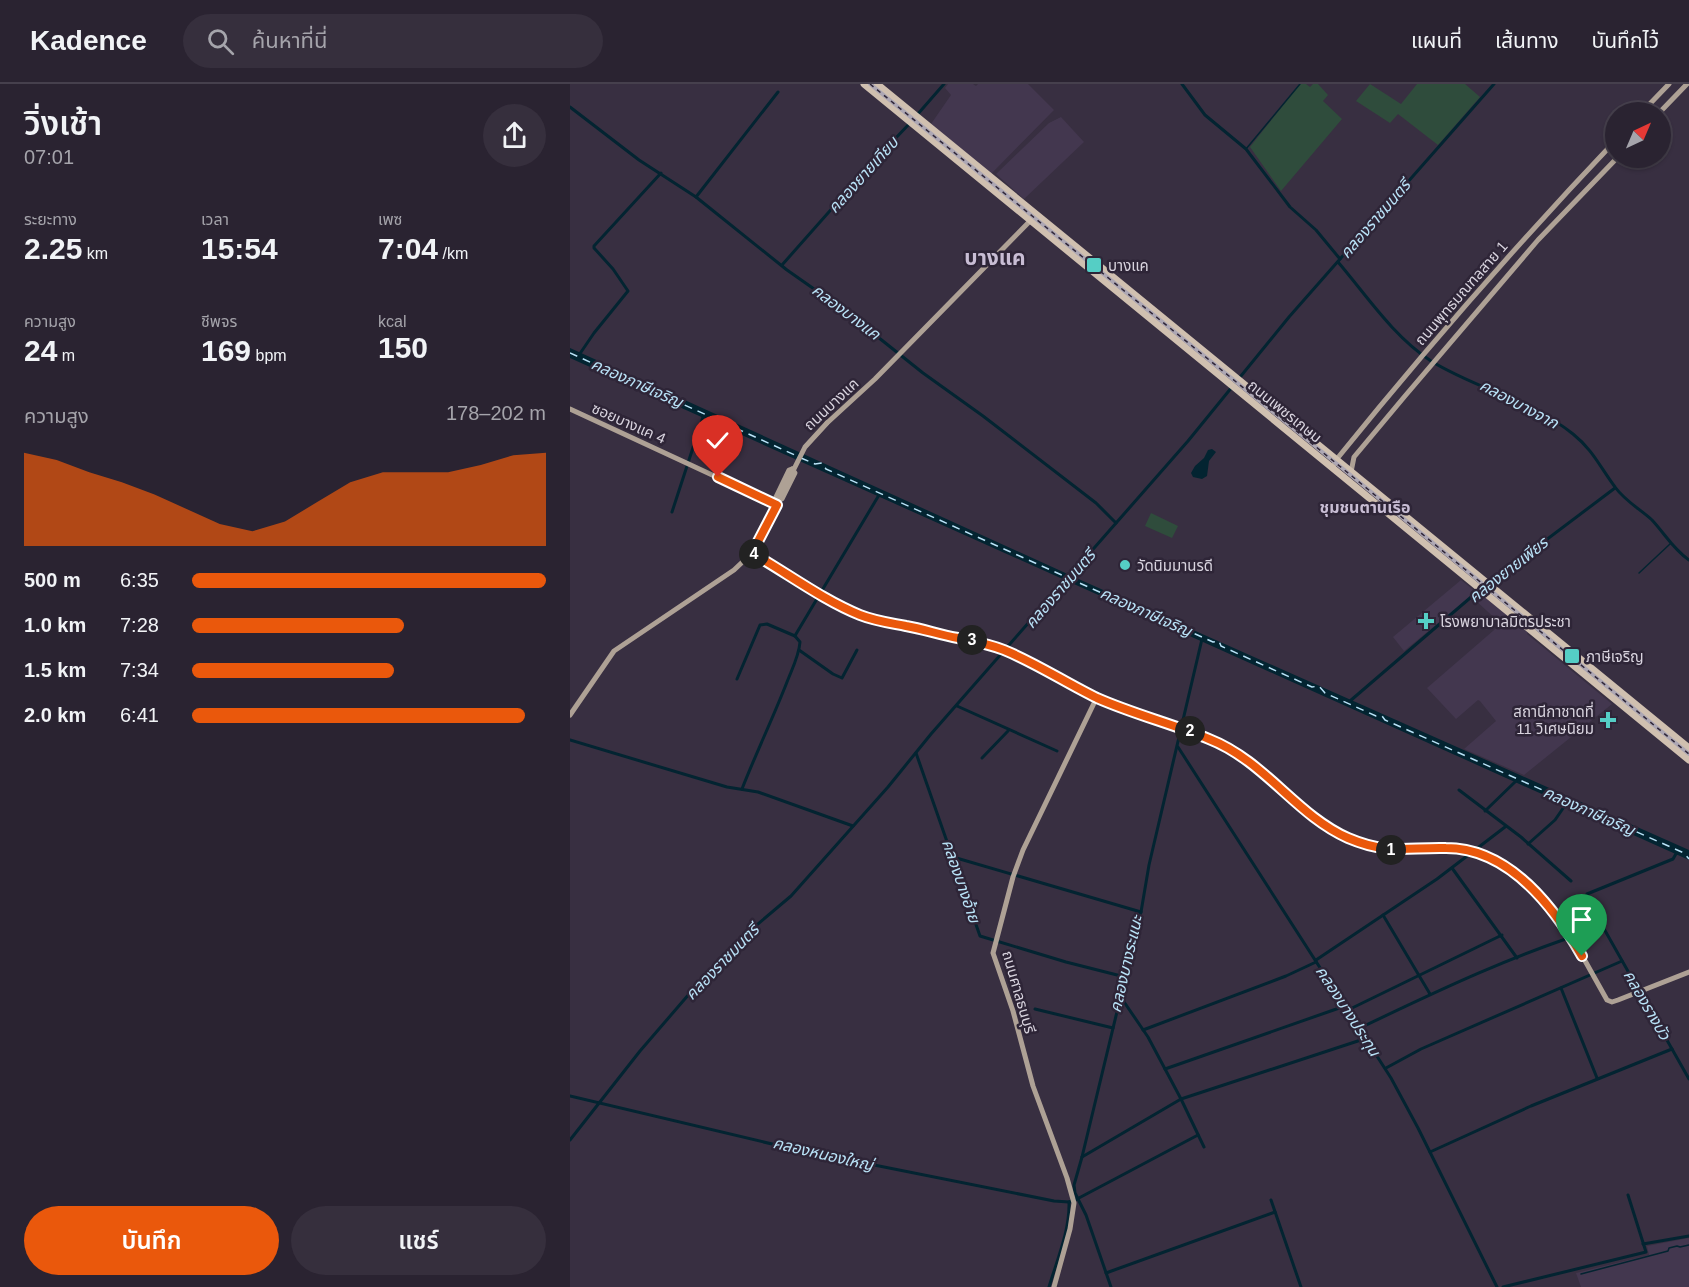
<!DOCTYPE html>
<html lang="th">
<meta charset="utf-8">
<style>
:root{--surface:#2a2331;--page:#362f3d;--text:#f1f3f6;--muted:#a5a4ab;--line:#46404d;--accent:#ea580c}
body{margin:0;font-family:Helvetica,"Noto Sans Thai",sans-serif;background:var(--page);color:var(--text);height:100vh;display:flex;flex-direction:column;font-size:22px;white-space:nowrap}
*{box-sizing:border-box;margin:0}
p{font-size:20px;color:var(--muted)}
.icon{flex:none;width:33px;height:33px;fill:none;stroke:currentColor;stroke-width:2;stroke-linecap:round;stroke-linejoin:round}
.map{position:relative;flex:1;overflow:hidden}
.side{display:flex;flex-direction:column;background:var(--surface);width:570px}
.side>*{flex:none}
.needle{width:39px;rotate:44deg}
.tools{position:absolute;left:1035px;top:18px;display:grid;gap:12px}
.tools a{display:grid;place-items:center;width:66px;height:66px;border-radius:50%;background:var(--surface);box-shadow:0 2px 4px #0004,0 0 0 2px var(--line);font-size:30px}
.pin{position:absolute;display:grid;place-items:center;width:51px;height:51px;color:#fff;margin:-62px -26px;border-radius:50% 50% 50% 0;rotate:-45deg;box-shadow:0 0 6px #0007}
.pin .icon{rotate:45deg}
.km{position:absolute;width:30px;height:30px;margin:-15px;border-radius:50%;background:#222;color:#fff;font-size:16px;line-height:30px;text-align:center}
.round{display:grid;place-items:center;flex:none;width:63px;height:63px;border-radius:32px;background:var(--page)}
.summary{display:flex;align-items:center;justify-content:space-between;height:102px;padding:0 24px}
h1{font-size:33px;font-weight:600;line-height:45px}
.stats{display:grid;grid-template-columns:repeat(3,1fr);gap:9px;height:102px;padding:6px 24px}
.stats div{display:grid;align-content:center}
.stats b{font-size:30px;font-weight:600}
.stats small{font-size:16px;font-weight:400}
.stats p{font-size:16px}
.chart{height:168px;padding:12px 24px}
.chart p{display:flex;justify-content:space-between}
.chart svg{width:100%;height:108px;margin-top:6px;fill:var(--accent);opacity:.7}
.primary-button{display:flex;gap:12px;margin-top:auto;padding:12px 24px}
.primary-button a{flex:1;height:69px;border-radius:36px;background:var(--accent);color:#fff;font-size:24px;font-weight:600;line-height:69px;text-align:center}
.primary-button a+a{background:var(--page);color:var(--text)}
ul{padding:0 24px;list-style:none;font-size:20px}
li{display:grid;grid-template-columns:96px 72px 1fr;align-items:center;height:45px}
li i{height:15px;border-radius:8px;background:var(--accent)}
header{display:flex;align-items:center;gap:36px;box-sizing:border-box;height:84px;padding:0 30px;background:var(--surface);border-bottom:2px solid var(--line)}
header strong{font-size:28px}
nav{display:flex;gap:33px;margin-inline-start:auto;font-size:21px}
.search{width:420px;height:54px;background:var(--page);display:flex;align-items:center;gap:15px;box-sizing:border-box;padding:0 21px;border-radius:33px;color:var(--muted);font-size:22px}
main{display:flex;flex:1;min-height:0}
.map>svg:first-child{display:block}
.built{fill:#43374f}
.green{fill:#2f4c3c}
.water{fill:#032431}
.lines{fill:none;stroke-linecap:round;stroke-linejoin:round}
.stream{stroke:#032431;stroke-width:1.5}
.canal{stroke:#032431;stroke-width:3}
.ferry{stroke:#b9e2f7;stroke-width:1.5;stroke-dasharray:8 6;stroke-linecap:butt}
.secondary{stroke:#aea195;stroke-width:5}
.primary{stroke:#d0c0b0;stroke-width:7}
.rail-casing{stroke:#ada7b4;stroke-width:4}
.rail{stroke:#2e2537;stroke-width:1.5;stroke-dasharray:4.5;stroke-linecap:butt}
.secondary-bridge{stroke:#aea195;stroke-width:5}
.route-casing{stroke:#fff;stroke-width:12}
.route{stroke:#ea580c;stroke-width:8}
.poi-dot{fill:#55cec5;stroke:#2e2537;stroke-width:2}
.labels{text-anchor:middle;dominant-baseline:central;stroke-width:5;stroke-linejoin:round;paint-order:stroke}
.poi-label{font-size:15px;fill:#d9d4df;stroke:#2e2537;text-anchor:start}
.street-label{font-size:15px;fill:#d9d4df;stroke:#2e2537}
.water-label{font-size:16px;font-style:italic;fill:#b9e2f7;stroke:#2e2537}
.neighbourhood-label{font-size:16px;font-weight:bold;fill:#c8bdd4;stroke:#2e2537}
.district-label{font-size:21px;font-weight:bold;fill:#c8bdd4;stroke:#2e2537}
</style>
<header>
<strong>Kadence</strong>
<div class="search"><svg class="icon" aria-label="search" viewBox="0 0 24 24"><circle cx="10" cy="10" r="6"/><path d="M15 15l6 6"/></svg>ค้นหาที่นี่</div>
<nav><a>แผนที่</a><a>เส้นทาง</a><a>บันทึกไว้</a></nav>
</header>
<main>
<section class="side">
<div class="summary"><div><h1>วิ่งเช้า</h1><p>07:01</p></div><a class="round"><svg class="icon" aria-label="share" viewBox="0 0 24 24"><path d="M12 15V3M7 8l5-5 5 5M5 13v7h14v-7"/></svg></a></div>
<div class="stats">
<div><p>ระยะทาง</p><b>2.25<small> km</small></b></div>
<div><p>เวลา</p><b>15:54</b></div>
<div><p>เพซ</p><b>7:04<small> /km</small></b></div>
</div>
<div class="stats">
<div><p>ความสูง</p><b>24<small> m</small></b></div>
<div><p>ชีพจร</p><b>169<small> bpm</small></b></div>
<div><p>kcal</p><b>150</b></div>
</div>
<div class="chart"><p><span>ความสูง</span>178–202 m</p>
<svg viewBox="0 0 160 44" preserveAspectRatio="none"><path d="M0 44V6L10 9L20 14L30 18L40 23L50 29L60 35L70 38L80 34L90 26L100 18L110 14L120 14L130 14L140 11L150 7L160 6V44z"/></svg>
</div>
<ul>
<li><b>500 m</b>6:35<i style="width:100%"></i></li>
<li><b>1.0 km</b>7:28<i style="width:60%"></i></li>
<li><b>1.5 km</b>7:34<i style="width:57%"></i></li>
<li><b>2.0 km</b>6:41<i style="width:94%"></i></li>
</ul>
<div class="primary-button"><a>บันทึก</a><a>แชร์</a></div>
</section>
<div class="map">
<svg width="1119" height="1203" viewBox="0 0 1119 1203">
<rect width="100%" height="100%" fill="#382f41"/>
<!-- built -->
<g class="built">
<polygon points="378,0 403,0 406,2 408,0 458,0 484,26 421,90 361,40 381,11 375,4"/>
<polygon points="491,33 514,58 454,115 426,90 479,39"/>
<polygon points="891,496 906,508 834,567 823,553"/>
<polygon points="910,508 958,547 957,550 1042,620 954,691 894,665 926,637 910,617 908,616 886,635 857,604 931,540 903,514"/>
<polygon points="1119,1154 1119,1203 1011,1203 1006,1189 1079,1171 1077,1162"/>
</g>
<!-- green -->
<g class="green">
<polygon points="730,0 736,0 740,3 743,0 748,0 758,11 753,17 772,35 711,107 680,63"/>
<polygon points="800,0 831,20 847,0 895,0 910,13 868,61 828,30 820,39 786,17"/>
<polygon points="581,429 608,442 602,454 575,442"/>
</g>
<!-- water -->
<g class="water">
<polygon points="0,264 513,497 1119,766 1119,776 0,274"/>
<polygon points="642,365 646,368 639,377 637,392 632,395 623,393 621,389 625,382 634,374 638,366"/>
</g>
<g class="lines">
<!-- stream -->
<g class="stream">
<polyline points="676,65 730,0"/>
<polyline points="1069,489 1100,460"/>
<polyline points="1011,1190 1098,1167 1099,1164 1107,1162 1110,1163 1119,1161"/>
</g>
<!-- canal -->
<g class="canal">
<polyline points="612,0 635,31 676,65 720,123 746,146 770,175"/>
<polyline points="0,23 69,76 126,113 217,186 274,226 353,289 413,332 526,419 546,439"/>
<polyline points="347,31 374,0"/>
<polyline points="126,113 208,8"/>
<path d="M768 178C797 212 823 252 861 277 906 305 961 316 1003 350 1023 366 1030 383 1045 403 1055 417 1070 425 1082 436 1095 450 1103 465 1119 476"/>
<polyline points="212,181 304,77 341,38"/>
<polyline points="9,271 24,249 58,207 43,185 24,164 24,162 91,89"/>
<polyline points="102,428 134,330"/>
<polyline points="229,566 263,590 272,594 287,566"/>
<polyline points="167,595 190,541 197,540 225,552"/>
<polyline points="780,617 907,508 1045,404"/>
<polyline points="387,622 487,667"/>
<polyline points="0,656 157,703 188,708 283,742"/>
<polyline points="608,663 821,994 848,1044 927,1203"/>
<polyline points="346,669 410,852 496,878 555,893"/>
<polyline points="412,674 438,647"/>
<path d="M172 705C186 669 203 634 217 598 222 585 229 572 230 558L225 552 226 550 309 411"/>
<polyline points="889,706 951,753 1001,797"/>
<polyline points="915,727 946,697"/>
<polyline points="958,760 985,736 996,720"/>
<polyline points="1107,768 1103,775 1017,810 1016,813 1119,995"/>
<polyline points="383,773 571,828"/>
<polyline points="882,784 947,874"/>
<polyline points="813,831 860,910"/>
<polyline points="746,876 867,795 935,743"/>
<polyline points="991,904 1027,994"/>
<polyline points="550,912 578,953 611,1015 634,1063"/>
<polyline points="465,925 543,944"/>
<polyline points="778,926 932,851"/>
<path d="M790 944C869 906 949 868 1033 843"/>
<polyline points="573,946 716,892 746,878"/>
<polyline points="816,984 851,965 1052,877"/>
<polyline points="595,985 775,922"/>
<polyline points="0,1012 219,1064 484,1117 499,1118 507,1115 628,1051"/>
<polyline points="0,1056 70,967 126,902 169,856 221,812 318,703 361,650 618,357 719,233 924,0"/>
<polyline points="860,1068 961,1022 1102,965"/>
<polyline points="512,1073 611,1015 797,954"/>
<polyline points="701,1116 731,1203"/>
<polyline points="1073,1160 1119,1152"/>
<polyline points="536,1189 705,1128"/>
<path d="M479 1203C487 1176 500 1146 499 1118"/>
<polyline points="541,1203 516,1131 505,1109 504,1101 512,1073 571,828 579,781 632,555"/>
<polyline points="933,1203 1076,1168 1058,1111"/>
</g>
<!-- ferry -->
<g class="ferry">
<polyline points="0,269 227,372"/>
<polyline points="231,374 245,380 252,379 256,385 534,510 540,510 547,515 643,558 649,557 651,562 742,603 749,602 755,609 806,632 812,632 815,636 1114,769 1119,775"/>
</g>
<!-- secondary -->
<g class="secondary">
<polyline points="1072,28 1099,0"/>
<polyline points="1090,28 1117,0"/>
<polyline points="0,325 207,421"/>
<polyline points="257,339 305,295 461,136"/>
<path d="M763 383 766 376C855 266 948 159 1046 56"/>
<polyline points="781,388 784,373 835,312 968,156 1047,74"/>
<polyline points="206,413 219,386 222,385"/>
<polyline points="212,415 225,389 222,385"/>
<polyline points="182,469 290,531 433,566 527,613 639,654 675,674 689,684 755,742 785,757 811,765 883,764 907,769 931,779 961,804 982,828 1009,866 1037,916 1042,918 1048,916 1119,888"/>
<polyline points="0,631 44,567 164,486 182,469 189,458 211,411"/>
<polyline points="484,1203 500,1145 504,1119 497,1094 463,1002 443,927 423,869 443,793 453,766 527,613"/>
</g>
<!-- primary -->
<g class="primary">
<polyline points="294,0 1119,676"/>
<polyline points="307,0 1119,664"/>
</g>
<!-- rail casing -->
<g class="rail-casing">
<polyline id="rail" points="300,0 783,393 1119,670"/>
</g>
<!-- rail -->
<use href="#rail" class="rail"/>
<!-- secondary-bridge -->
<polyline class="secondary-bridge" points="211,411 235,363 257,339"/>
</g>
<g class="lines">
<!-- route casing -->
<g class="route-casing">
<path id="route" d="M148 393 207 421 182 469C217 489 253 516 290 531 305 537 321 539 336 542 354 545 370 551 388 554 403 557 419 560 434 566 466 579 496 599 527 614 563 630 603 640 639 655 695 677 726 731 778 754 818 771 836 763 876 764 939 764 984 823 1012 872"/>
</g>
<!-- route -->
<use href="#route" class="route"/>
</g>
<!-- markers -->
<g class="poi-dot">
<rect x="516" y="173" width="16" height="16" rx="3"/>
<circle cx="555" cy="481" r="6"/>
<path d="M853 528h6v6h6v6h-6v6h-6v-6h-6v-6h6z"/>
<rect x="994" y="564" width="16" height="16" rx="3"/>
<path d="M1035 627h6v6h6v6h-6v6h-6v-6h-6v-6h6z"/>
</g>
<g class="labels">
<!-- poi labels -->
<g class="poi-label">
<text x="538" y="181">บางแค</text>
<text x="567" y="481">วัดนิมมานรดี</text>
<text x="870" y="537">โรงพยาบาลมิตรประชา</text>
<text x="1016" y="572">ภาษีเจริญ</text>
<text x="1024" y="627" text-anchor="end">สถานีกาชาดที่<tspan x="1024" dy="17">11 วิเศษนิยม</tspan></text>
</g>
<!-- street labels -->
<g class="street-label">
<text transform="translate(891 209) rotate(-49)">ถนนพุทธมณฑลสาย 1</text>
<text transform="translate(261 320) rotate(-43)">ถนนบางแค</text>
<text transform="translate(715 327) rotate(39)">ถนนเพชรเกษม</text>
<text transform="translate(59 339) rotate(24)">ซอยบางแค 4</text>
<text transform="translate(449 908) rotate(74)">ถนนศาลธนบุรี</text>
</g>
<!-- water labels -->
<g class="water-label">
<text transform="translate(293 91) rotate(-48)">คลองยายเทียบ</text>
<text transform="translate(805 135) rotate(-49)">คลองราชมนตรี</text>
<text transform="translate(276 228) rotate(37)">คลองบางแค</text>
<text transform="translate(67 299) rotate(24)">คลองภาษีเจริญ</text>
<text transform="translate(949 320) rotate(28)">คลองบางจาก</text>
<text transform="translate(938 486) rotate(-38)">คลองยายเพียร</text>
<text transform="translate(490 505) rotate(-49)">คลองราชมนตรี</text>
<text transform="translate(576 528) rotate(24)">คลองภาษีเจริญ</text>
<text transform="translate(1019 727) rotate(24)">คลองภาษีเจริญ</text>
<text transform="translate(391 797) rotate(71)">คลองบางอ้าย</text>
<text transform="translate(152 878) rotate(-46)">คลองราชมนตรี</text>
<text transform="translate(556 880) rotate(-77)">คลองบางระแนะ</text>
<text transform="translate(1077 921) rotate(60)">คลองรางบัว</text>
<text transform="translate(778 927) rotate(57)">คลองบางประทุน</text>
<text transform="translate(253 1070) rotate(13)">คลองหนองใหญ่</text>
</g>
<!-- neighbourhood labels -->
<g class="neighbourhood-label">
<text x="795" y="423">ชุมชนตานเรือ</text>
</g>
<!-- district labels -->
<g class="district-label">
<text x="425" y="173">บางแค</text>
</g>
</g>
</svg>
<div class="tools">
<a><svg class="needle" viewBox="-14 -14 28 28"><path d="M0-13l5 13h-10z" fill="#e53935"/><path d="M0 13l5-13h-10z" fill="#a5a4ab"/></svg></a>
</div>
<div class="pin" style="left:1012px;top:872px;background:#1e9e55"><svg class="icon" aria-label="arrive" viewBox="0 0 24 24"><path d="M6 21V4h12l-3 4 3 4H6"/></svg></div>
<div class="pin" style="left:148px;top:393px;background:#d93025"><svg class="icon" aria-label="check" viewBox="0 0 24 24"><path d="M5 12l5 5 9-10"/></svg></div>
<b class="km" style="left:821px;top:766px">1</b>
<b class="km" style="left:620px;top:647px">2</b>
<b class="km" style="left:402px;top:556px">3</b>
<b class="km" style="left:184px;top:470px">4</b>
</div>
</main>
